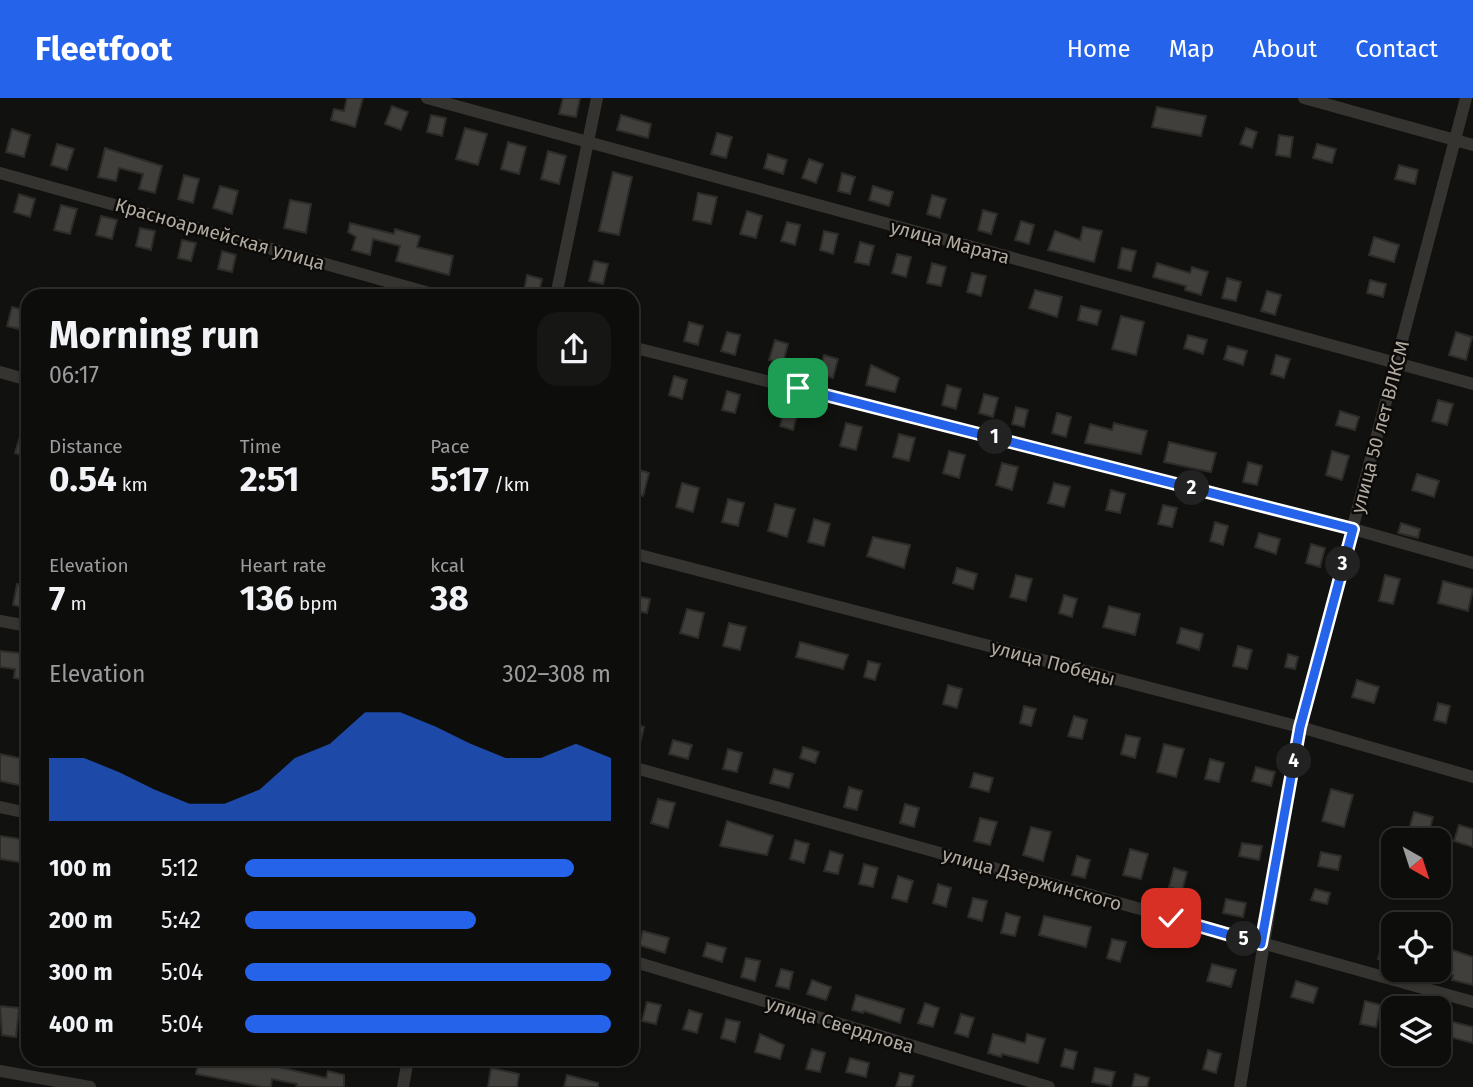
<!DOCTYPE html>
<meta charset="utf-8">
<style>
:root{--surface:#0d0d0b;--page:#161614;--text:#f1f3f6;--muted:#9a9c9d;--line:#2d2d2c;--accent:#2563eb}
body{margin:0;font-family:"Fira Sans",sans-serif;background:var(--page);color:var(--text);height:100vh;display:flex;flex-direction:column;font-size:26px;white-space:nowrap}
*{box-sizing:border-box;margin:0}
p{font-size:23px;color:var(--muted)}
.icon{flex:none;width:38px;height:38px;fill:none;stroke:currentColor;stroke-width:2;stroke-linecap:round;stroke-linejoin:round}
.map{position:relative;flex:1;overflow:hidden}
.drawer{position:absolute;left:21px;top:191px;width:618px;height:777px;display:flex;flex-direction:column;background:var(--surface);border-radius:21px;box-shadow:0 2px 5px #0004,0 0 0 2px var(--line)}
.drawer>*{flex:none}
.needle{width:46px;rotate:141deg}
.tools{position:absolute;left:1381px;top:730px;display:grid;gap:14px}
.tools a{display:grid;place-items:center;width:70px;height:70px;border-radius:14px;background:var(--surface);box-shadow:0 2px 5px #0004,0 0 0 2px var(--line);font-size:35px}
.pin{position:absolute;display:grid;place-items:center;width:60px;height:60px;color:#fff;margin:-30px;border-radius:14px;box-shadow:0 4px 10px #0006}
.km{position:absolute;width:35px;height:35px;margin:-18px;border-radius:50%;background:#222;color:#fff;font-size:19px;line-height:35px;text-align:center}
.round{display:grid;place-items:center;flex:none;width:74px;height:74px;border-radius:21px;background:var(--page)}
.headline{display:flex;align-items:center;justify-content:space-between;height:119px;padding:0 28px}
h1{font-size:38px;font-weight:700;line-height:52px}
.metrics{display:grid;grid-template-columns:repeat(3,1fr);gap:10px;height:119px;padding:7px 28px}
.metrics div{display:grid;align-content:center}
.metrics b{font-size:35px;font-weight:700}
.metrics small{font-size:19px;font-weight:400}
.metrics p{font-size:19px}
.chart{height:196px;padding:14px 28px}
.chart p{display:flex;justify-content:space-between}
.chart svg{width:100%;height:126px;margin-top:7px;fill:var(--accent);opacity:.7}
ul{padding:0 28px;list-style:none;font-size:23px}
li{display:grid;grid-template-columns:112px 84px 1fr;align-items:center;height:52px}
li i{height:18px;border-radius:9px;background:var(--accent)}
header{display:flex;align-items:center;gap:42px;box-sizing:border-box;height:98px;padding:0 35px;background:var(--accent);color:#fff}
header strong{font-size:33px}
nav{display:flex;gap:38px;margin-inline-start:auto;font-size:24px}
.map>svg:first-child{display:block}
.building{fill:#413f3b;stroke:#2d2c29;stroke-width:2}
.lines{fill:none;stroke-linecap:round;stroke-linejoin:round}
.street{stroke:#363430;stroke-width:12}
.route-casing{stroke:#fff;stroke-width:14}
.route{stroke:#2563eb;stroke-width:9}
.labels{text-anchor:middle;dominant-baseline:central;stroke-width:5;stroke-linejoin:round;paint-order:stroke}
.street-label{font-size:19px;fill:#b2aba0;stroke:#0c0b0a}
</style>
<header>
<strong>Fleetfoot</strong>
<nav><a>Home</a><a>Map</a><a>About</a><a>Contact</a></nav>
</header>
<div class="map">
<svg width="1473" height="989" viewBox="0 0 1473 989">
<rect width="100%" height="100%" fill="#11110f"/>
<!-- building -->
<g class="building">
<polygon points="347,0 363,0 355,29 331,22 334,11 344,13"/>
<polygon points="563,0 580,0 576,19 559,16"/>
<polygon points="392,8 408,14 401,32 385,26"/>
<polygon points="1157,9 1206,18 1201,38 1152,29"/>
<polygon points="431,17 446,20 442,38 427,34"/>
<polygon points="621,17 651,26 648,40 617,32"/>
<polygon points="465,30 487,36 478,67 456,61"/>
<polygon points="1246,30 1257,34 1252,50 1240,46"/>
<polygon points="12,31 30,37 24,59 6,54"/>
<polygon points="717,35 732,39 726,60 711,56"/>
<polygon points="1279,37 1293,39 1290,59 1276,57"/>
<polygon points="508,44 526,49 519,76 501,71"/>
<polygon points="57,46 74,51 67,72 51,67"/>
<polygon points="1317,46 1336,51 1332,65 1313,60"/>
<polygon points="105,50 162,68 155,95 139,91 143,76 119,70 116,83 98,79"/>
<polygon points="548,53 566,58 559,86 541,81"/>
<polygon points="768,56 787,62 783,76 764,70"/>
<polygon points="809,61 823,66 816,85 802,80"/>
<polygon points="1399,67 1418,72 1415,86 1395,81"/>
<polygon points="613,74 632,79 619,137 599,133"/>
<polygon points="842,75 855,79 850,96 838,93"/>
<polygon points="184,77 199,81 193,105 178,101"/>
<polygon points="220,88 238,93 232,116 213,110"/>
<polygon points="873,88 893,94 889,108 869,102"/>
<polygon points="698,95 717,99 711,126 693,122"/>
<polygon points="19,96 35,101 30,119 14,114"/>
<polygon points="932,97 946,101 940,120 927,116"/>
<polygon points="290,102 311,106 306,135 284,130"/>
<polygon points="61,107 77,111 70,136 54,132"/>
<polygon points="983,112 997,116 991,136 978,132"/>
<polygon points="747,113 762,118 756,140 740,136"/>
<polygon points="101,118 117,122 112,141 96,137"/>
<polygon points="1021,123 1034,127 1029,146 1015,142"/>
<polygon points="787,124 800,127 795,147 781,143"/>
<polygon points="350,125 394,136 395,131 420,138 417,149 453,158 449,177 396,163 400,148 373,141 370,157 352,152 356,139 348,134"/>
<polygon points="1083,129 1102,133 1094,164 1048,152 1055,133 1080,142"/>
<polygon points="140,130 155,133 151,152 136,148"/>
<polygon points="824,133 838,136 833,156 820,152"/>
<polygon points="1374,139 1399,147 1394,164 1369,157"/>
<polygon points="182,142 196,145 191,163 178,160"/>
<polygon points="860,144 874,148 869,167 855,164"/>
<polygon points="1122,150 1136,153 1131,173 1118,170"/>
<polygon points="222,153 236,157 232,174 218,171"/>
<polygon points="897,156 911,159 906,179 892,175"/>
<polygon points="594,163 608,166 603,186 589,183"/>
<polygon points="932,165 946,169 941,188 927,185"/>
<polygon points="1157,165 1190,175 1192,169 1208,174 1201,197 1185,192 1186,188 1153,179"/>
<polygon points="972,175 986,178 981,198 967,194"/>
<polygon points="527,177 542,181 538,198 523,198"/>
<polygon points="1227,180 1241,184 1236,203 1222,200"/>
<polygon points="1370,182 1386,186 1383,199 1367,195"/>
<polygon points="1035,192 1062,199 1057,219 1029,210"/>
<polygon points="1267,193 1281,197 1275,217 1261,213"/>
<polygon points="1081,208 1101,213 1097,227 1078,222"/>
<polygon points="12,209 28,213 23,232 7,228"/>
<polygon points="1121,218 1144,224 1136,257 1112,251"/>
<polygon points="689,224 703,228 698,247 684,243"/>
<polygon points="727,234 740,237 735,257 721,253"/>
<polygon points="1456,234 1472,239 1466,262 1449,257"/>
<polygon points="1188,237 1207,242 1203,256 1184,250"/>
<polygon points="775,242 788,246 783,265 769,262"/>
<polygon points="1228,248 1247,253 1243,267 1224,261"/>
<polygon points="824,257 838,261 833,280 819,277"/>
<polygon points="1276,257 1290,261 1284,280 1271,276"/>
<polygon points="871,267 899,280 895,294 866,287"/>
<polygon points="674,278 687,282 682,301 669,297"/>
<polygon points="947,287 961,291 956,311 942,307"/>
<polygon points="727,293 740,297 735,315 722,312"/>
<polygon points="984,296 998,300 993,319 979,315"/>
<polygon points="1438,302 1453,306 1447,327 1432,323"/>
<polygon points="1016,309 1028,312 1024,329 1012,326"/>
<polygon points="785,310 798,313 793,332 780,328"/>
<polygon points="1340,313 1359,319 1355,332 1336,327"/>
<polygon points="1057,315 1071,319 1066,339 1052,335"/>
<polygon points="25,321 28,321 28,359 15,355"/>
<polygon points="846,325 862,329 856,352 840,348"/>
<polygon points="1114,325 1147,333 1141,356 1085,345 1090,326 1112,332"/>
<polygon points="899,336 915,340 909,363 893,359"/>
<polygon points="1169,344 1216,355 1211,374 1164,364"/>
<polygon points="949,353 965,357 959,380 943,375"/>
<polygon points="1332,353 1349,358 1342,382 1326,377"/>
<polygon points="1248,364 1262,368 1257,387 1243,384"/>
<polygon points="1002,365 1018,369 1012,392 996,387"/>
<polygon points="633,370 649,375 643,398 632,394"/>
<polygon points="1417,376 1439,383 1434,399 1412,392"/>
<polygon points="682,385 699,390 693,414 676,409"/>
<polygon points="1054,385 1070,389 1064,409 1048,405"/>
<polygon points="1111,392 1125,396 1120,415 1106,412"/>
<polygon points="728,401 744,405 738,428 722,424"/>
<polygon points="775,406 795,411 787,439 768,433"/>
<polygon points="1163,407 1177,410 1172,429 1158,426"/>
<polygon points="814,421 830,426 824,448 808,444"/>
<polygon points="1215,424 1228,428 1223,447 1210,443"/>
<polygon points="1401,425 1420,431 1418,440 1398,435"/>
<polygon points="1259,435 1280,441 1276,456 1255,449"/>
<polygon points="873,439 910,447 904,470 867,458"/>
<polygon points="1311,446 1325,450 1320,469 1306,465"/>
<polygon points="957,470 977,476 973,491 953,485"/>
<polygon points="1016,477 1032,481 1026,503 1010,499"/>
<polygon points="1385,477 1400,481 1393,506 1379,503"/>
<polygon points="1443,483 1473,491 1468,513 1438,505"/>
<polygon points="17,486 28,489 28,510 13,507"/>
<polygon points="632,497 650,501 647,515 632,512"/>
<polygon points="1064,497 1077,501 1072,519 1059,515"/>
<polygon points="1109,508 1140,516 1135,537 1103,529"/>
<polygon points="687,511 704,515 698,540 680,535"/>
<polygon points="729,525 746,529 740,552 723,548"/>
<polygon points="1181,530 1203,536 1199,552 1177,545"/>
<polygon points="800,544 848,557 843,571 796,559"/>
<polygon points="1238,548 1252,552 1247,571 1233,568"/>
<polygon points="0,553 28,556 28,582 14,580 15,571 0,569"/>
<polygon points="1288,556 1298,559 1295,571 1285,569"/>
<polygon points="868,563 880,566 875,582 864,579"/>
<polygon points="1357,582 1379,589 1374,605 1352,599"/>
<polygon points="948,587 962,591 957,610 943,606"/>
<polygon points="1438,605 1450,608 1446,625 1434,622"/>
<polygon points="1024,608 1036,611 1031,628 1020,625"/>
<polygon points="1074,618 1087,622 1082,641 1068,638"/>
<polygon points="632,625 644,629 636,661 632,660"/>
<polygon points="1126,637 1140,640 1135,660 1121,656"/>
<polygon points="673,642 692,647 688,661 669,656"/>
<polygon points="1164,646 1184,651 1176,679 1157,674"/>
<polygon points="803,649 819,654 815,665 800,660"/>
<polygon points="728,651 742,655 737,674 723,671"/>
<polygon points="0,656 28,662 23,688 0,683"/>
<polygon points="1210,661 1224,665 1219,684 1205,681"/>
<polygon points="1256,669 1275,674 1271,688 1252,683"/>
<polygon points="774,671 793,676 789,690 770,685"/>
<polygon points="974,675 993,680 989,694 970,689"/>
<polygon points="849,689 862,693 857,712 844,709"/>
<polygon points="1331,691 1353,697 1344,729 1322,723"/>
<polygon points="658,701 675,705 668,730 651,725"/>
<polygon points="905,706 919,710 914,729 900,725"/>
<polygon points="1414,714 1433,719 1427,742 1406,742"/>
<polygon points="980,720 997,724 990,747 974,743"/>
<polygon points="727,723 773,738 767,757 720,748"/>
<polygon points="1459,727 1473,731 1473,749 1454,743"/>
<polygon points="1031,729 1051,734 1043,763 1023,757"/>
<polygon points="0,738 28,742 25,765 0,761"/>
<polygon points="795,742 809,746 804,765 790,761"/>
<polygon points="1242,745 1262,748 1259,762 1239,758"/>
<polygon points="1130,751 1148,756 1141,781 1123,777"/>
<polygon points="830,753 843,757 838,776 824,773"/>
<polygon points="1321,754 1341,758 1338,772 1318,768"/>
<polygon points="1077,758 1090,762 1085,780 1072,777"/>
<polygon points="864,766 878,770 873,789 859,786"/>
<polygon points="1174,770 1187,774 1182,793 1169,789"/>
<polygon points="898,778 913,783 907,804 892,800"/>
<polygon points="938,786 951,790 946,809 933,805"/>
<polygon points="1315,791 1330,795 1327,806 1311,802"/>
<polygon points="973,800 987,803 982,823 968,819"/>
<polygon points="1226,801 1246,805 1243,819 1223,815"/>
<polygon points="1006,815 1020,819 1015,838 1001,835"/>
<polygon points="1044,818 1091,829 1086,849 1039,837"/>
<polygon points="1389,818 1393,819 1393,865 1378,861"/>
<polygon points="643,833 669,840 665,855 639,847"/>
<polygon points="1112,841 1126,844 1120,864 1107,860"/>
<polygon points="707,845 726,850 722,864 703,858"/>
<polygon points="1438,847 1473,859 1473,887 1452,882 1453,877 1438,873"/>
<polygon points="746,860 760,863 755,883 741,879"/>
<polygon points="1212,866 1236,872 1231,889 1207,883"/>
<polygon points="781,871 793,874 789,891 776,888"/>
<polygon points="812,882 831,889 826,902 807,896"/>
<polygon points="1296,883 1318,890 1313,905 1291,899"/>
<polygon points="856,897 904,911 900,925 864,913 863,915 852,912"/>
<polygon points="1365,903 1381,907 1376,929 1360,926"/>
<polygon points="647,904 661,907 656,926 642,923"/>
<polygon points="925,905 939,910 933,929 918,925"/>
<polygon points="0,908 19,910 16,939 2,937"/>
<polygon points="689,912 702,916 697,935 683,931"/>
<polygon points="961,916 974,920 968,939 955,935"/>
<polygon points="726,921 740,924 735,944 721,940"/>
<polygon points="1441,921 1473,929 1473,945 1438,936"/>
<polygon points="760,936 784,947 780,961 755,954"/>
<polygon points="993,936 1025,945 1027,936 1045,941 1038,965 1002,956 1001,959 988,955"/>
<polygon points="812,951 825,955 820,974 806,971"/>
<polygon points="1065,951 1077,954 1073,971 1061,968"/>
<polygon points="1208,952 1221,956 1216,975 1203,971"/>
<polygon points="850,960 869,965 866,979 846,974"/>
<polygon points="199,961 245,961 326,980 328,973 344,977 344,989 296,989 297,986 272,981 271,989 262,989 196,976"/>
<polygon points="491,970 519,976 517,989 488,989"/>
<polygon points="1095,970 1115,974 1111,988 1092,984"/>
<polygon points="900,975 914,978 911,989 896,989"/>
<polygon points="1135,976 1149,980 1147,989 1132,989"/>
<polygon points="567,977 598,985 598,989 564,989"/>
</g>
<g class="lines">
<!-- street -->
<g class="street">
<polyline points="427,0 1473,286"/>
<polyline points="1304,0 1473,47"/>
<polyline points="0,75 440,198"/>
<polyline points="556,198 597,0"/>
<polyline points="632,249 1353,431 1473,465"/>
<polyline points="0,274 28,282"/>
<polyline points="632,455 1300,629 1473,679"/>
<polyline points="0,523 28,528"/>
<polyline points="632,669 1473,904"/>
<polyline points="0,709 28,715"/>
<polyline points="632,863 1049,989"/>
<polyline points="0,973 90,989"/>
<polyline points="403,989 408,961"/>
<polyline points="1240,989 1300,629 1466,0"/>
</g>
</g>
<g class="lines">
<!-- route casing -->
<g class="route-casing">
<polyline id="route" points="798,290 1353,431 1300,629 1261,846 1171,820"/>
</g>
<!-- route -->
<use href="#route" class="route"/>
</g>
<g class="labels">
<!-- street labels -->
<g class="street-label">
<text transform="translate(220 136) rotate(16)">Красноармейская улица</text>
<text transform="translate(950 144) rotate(15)">улица Марата</text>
<text transform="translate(1380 329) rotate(-75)">улица 50 лет ВЛКСМ</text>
<text transform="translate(1053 565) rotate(15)">улица Победы</text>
<text transform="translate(1032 781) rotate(16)">улица Дзержинского</text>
<text transform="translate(840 927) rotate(17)">улица Свердлова</text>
</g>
</g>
</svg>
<div class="tools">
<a><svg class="needle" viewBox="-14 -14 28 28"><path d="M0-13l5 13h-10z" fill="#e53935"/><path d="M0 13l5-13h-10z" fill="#9a9c9d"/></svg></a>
<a><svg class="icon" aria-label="locate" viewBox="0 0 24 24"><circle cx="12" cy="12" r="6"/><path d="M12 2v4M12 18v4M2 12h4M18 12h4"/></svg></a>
<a><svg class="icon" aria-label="layers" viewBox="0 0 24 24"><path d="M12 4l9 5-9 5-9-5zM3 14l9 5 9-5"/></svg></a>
</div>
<div class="pin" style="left:798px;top:290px;background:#1e9e55"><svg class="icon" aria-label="arrive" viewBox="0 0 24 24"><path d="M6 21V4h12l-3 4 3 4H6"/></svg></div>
<div class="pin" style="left:1171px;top:820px;background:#d93025"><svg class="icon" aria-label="check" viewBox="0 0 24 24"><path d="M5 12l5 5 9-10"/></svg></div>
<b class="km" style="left:995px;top:339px">1</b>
<b class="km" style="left:1192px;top:390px">2</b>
<b class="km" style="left:1343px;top:466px">3</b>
<b class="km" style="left:1294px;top:663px">4</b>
<b class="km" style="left:1244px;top:841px">5</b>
<section class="drawer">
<div class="headline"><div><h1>Morning run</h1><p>06:17</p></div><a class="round"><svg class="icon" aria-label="share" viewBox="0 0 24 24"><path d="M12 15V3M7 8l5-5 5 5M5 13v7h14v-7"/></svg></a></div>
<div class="metrics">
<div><p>Distance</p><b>0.54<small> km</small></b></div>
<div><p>Time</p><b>2:51</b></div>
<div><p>Pace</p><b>5:17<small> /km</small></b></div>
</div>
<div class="metrics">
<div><p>Elevation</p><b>7<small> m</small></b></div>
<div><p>Heart rate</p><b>136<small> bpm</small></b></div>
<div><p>kcal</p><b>38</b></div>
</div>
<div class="chart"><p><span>Elevation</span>302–308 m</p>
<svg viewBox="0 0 160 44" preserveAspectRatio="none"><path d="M0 44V22L10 22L20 27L30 33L40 38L50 38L60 33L70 22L80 17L90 6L100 6L110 11L120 17L130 22L140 22L150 17L160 22V44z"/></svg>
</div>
<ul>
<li><b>100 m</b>5:12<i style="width:90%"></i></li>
<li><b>200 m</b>5:42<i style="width:63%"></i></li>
<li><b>300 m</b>5:04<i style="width:100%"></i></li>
<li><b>400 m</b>5:04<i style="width:100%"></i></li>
</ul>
</section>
</div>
